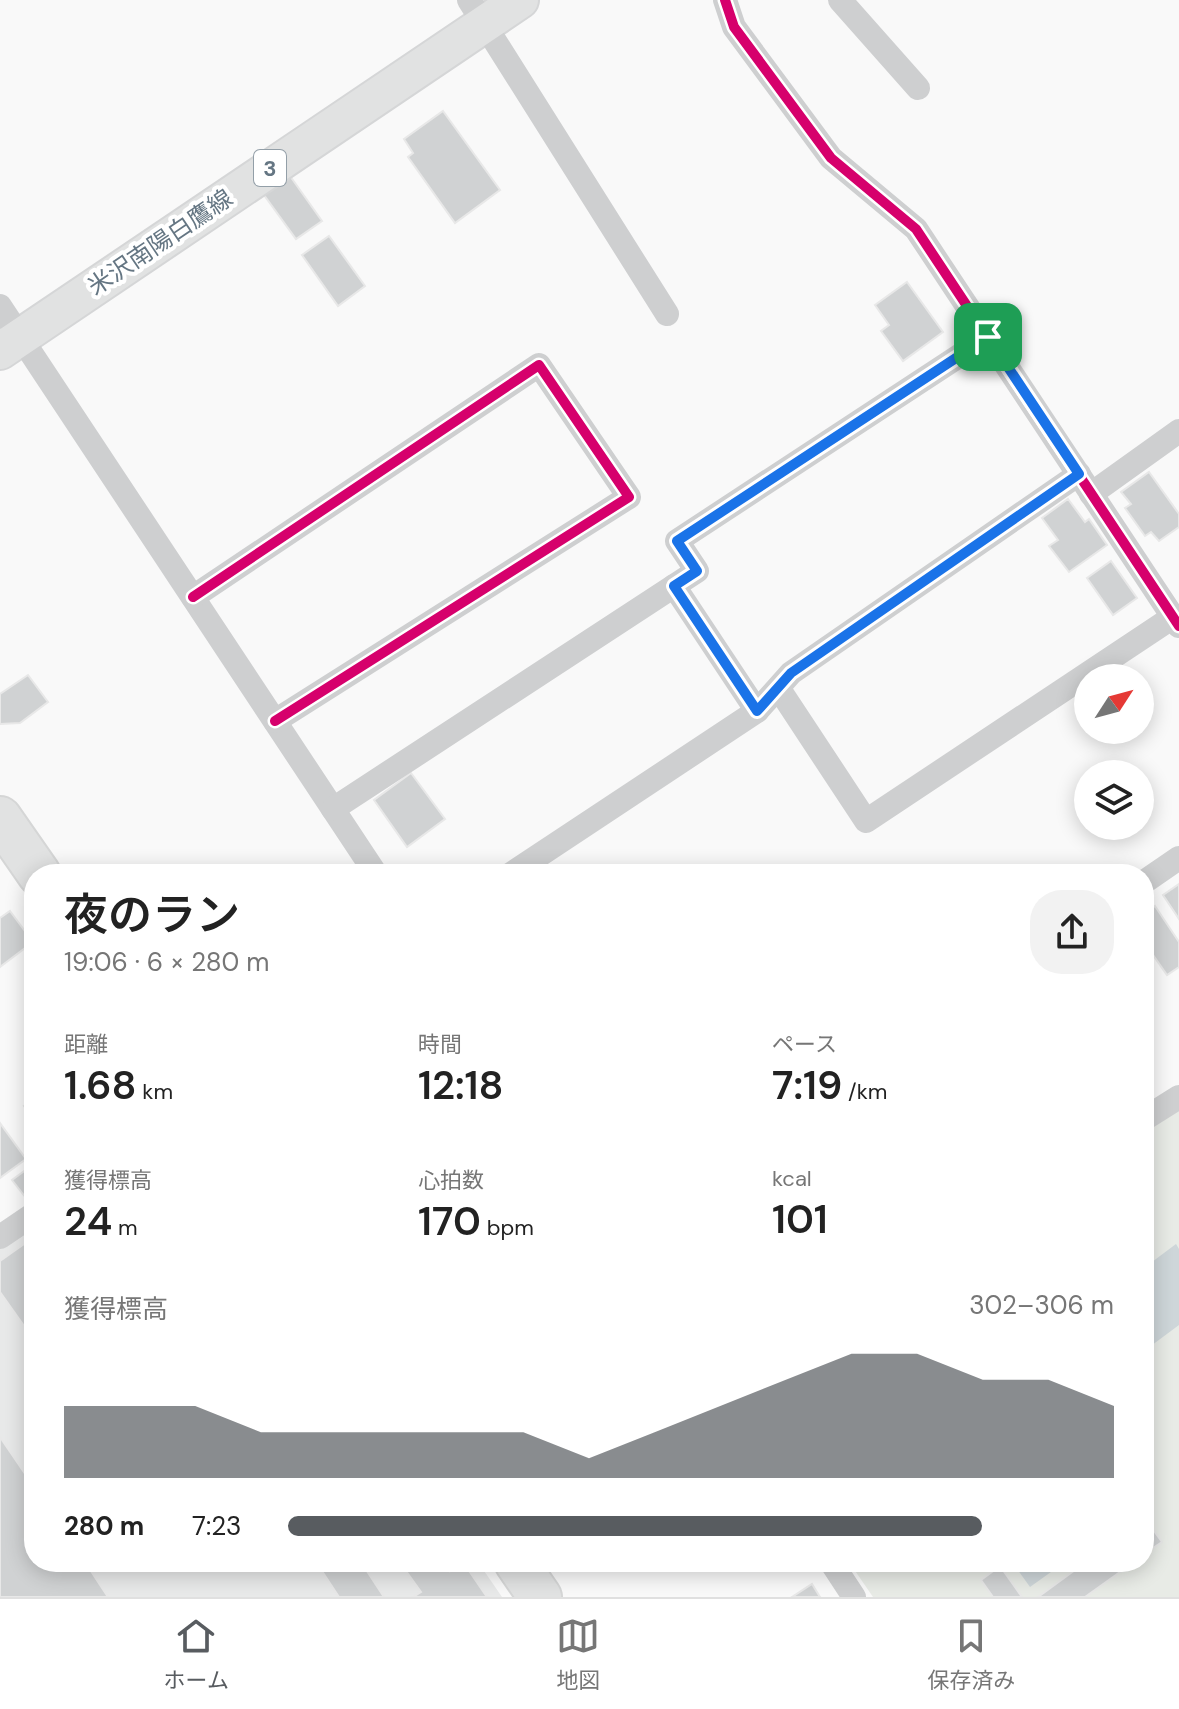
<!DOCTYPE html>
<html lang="ja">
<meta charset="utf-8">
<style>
:root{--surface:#fff;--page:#f2f2f2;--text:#222;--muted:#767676;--line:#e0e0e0;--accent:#585c60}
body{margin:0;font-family:"DM Sans","Noto Sans JP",sans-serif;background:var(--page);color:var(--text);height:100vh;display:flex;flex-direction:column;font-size:30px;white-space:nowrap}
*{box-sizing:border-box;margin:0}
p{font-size:26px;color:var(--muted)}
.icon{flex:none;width:44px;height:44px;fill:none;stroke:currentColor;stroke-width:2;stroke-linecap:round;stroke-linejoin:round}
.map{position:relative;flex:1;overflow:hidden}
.side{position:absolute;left:24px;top:864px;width:1130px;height:708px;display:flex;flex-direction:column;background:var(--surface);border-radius:32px;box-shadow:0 4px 20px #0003}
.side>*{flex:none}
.needle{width:52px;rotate:54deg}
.tools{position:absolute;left:1074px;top:664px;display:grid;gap:16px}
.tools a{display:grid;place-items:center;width:80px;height:80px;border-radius:50%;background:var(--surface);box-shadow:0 4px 20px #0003;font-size:40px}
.pin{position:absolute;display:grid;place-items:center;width:68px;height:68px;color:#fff;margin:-34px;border-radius:16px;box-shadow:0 4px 12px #0006}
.round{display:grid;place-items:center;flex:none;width:84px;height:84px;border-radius:32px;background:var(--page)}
.overview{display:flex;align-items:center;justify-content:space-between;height:136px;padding:0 40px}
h1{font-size:44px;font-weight:600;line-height:60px}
.stats{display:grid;grid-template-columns:repeat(3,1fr);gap:12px;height:136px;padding:8px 40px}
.stats div{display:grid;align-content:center}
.stats b{font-size:40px;font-weight:600}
.stats small{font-size:22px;font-weight:400}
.stats p{font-size:22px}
.chart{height:224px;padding:16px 40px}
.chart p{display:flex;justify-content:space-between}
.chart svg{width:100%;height:144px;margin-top:8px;fill:var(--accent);opacity:.7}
ul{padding:0 40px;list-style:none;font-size:26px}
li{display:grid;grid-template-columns:128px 96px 1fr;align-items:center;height:60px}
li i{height:20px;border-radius:10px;background:var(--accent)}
.menu{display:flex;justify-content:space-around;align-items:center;height:112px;border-top:2px solid var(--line);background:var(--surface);font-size:22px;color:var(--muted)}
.menu a{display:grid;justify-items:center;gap:4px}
.menu .active{color:var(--accent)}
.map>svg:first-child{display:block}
.built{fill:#e8e9e9}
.green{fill:#e8ebe6}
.water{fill:#ced6d9}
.building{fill:#d0d2d3;stroke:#e8e8e8;stroke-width:2}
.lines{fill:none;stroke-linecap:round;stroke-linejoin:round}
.primary-casing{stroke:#d5d6d7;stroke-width:40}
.highway-casing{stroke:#d5d6d6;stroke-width:46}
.street{stroke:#cecfd0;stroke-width:24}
.primary{stroke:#e1e2e2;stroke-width:36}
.highway{stroke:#e1e2e2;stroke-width:42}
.cycleway-casing{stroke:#fff;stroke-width:15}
.cycleway{stroke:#d6006c;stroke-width:10}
.route-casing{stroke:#fff;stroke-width:16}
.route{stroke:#1a73e8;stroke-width:10}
.labels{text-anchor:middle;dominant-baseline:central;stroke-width:8;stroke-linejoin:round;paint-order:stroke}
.shield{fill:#fff;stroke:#939fa8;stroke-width:2}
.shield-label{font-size:22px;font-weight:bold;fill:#657683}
.street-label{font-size:24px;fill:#657683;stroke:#fff}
</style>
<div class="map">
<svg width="1179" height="1597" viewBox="0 0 1179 1597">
<rect width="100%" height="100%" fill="#f9f9f9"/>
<!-- built -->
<polygon class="built" points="34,1223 34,1562 478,1562 502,1597 0,1597 0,1247"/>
<!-- green -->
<polygon class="green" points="1179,1110 1179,1597 873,1597 849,1562 1144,1562 1144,1133"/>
<!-- water -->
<g class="water">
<polygon points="1176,1244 1179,1249 1179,1325 1144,1351 1144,1268"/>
<polygon points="1012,1562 1065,1562 1030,1587"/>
</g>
<!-- building -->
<g class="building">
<polygon points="443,111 500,190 455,223 408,157 413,153 404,139"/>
<polygon points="290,176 322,221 296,239 264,195"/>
<polygon points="329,236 365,286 338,306 302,255"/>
<polygon points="907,282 943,332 903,361 881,331 889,325 875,305"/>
<polygon points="1149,472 1179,514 1179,527 1159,541 1151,532 1145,536 1125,508 1131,504 1121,492"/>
<polygon points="1068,499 1085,522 1089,519 1107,545 1069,572 1049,546 1058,540 1042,518"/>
<polygon points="1111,561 1137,598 1113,615 1087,578"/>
<polygon points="28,675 48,702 20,723 0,724 0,694"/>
<polygon points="411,773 445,819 407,847 374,800"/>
<polygon points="1179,884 1179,919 1163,895"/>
<polygon points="1155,906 1179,942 1179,967 1167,975 1144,942 1144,914"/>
<polygon points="10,911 33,942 0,967 0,918"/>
<polygon points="34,1099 34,1129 28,1121 32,1117 24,1106"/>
<polygon points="0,1123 26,1159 0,1178"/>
<polygon points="34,1164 34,1193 26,1198 12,1180"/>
<polygon points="34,1237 34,1340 0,1292 0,1261"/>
<polygon points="0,1437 34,1487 34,1562 85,1562 108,1597 0,1597"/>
<polygon points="1144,1517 1162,1542 1144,1554"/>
<polygon points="316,1562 361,1562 384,1597 339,1597"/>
<polygon points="420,1562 444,1562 450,1571 463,1562 487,1597 413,1597 421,1592 406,1571"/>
<polygon points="1086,1562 1134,1562 1085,1597 1038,1597"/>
<polygon points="1000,1566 1022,1597 993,1597 981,1580"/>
<polygon points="812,1584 820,1597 792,1597"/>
</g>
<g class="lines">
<!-- primary casing -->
<g class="primary-casing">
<polyline id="primary" points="0,351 520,0"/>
</g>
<!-- highway casing -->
<g class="highway-casing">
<g id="highway">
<polyline points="0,818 39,874"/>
<polyline points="516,1562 540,1597"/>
</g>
</g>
<!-- street -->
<g class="street">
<polyline points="469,0 667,314"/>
<polyline points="725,0 734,27 831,158 916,229 1179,626"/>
<polyline points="840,0 918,88"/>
<polyline points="0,306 376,874"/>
<polyline points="1091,494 1179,431"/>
<polyline points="674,586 757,711"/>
<polyline points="193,597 539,365 629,497 275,721"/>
<polyline points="779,689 866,821 1173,617"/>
<polyline points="333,809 697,571 677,541 988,337"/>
<polyline points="511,874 757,711 791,673 1079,474"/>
<polyline points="1144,882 1179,858"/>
<polyline points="1144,1119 1179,1097"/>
<polyline points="0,1237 34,1214"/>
<polyline points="831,1562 854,1597"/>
</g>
<!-- primary -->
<use href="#primary" class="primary"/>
<!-- highway -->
<use href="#highway" class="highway"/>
<!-- cycleway casing -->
<g class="cycleway-casing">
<g id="cycleway">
<polyline points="725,0 734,27 831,158 916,229 1179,626"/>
<polyline points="193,597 539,365 629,497 275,721"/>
</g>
</g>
<!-- cycleway -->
<use href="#cycleway" class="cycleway"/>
</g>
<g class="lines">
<!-- route casing -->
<g class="route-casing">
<polygon id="route" points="988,337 1079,474 791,673 757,711 674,586 697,571 677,541"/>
</g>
<!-- route -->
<use href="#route" class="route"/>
</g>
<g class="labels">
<!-- shield labels -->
<rect class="shield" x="254" y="150" width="32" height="36" rx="6"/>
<g class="shield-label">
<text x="270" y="168">3</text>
</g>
<!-- street labels -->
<g class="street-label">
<text transform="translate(160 242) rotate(-34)">米沢南陽白鷹線</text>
</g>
</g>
</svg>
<div class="tools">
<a><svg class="needle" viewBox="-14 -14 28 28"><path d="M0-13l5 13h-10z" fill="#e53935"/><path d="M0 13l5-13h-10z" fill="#767676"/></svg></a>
<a><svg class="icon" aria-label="layers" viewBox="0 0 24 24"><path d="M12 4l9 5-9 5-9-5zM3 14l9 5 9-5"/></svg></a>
</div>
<div class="pin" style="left:988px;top:337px;background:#1e9e55"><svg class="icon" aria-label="arrive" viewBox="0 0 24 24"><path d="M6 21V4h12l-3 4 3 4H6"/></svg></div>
<section class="side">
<div class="overview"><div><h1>夜のラン</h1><p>19:06 · 6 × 280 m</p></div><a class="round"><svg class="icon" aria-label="share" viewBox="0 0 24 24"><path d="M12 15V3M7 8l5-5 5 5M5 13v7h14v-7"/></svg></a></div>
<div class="stats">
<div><p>距離</p><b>1.68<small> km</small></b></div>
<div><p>時間</p><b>12:18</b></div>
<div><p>ペース</p><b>7:19<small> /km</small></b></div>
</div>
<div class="stats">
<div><p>獲得標高</p><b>24<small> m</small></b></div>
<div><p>心拍数</p><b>170<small> bpm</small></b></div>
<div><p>kcal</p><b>101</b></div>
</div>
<div class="chart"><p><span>獲得標高</span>302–306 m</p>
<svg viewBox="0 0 160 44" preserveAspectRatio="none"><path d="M0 44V22L10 22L20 22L30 30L40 30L50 30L60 30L70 30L80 38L90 30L100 22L110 14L120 6L130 6L140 14L150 14L160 22V44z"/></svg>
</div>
<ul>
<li><b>280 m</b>7:23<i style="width:84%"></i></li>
</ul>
</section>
</div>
<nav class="menu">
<a class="active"><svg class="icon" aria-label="home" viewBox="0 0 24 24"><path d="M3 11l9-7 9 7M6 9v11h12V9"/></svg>ホーム</a>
<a><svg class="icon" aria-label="map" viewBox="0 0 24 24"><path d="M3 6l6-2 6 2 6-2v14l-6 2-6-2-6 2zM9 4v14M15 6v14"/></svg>地図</a>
<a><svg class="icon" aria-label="saved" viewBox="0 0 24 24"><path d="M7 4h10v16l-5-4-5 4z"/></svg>保存済み</a>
</nav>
